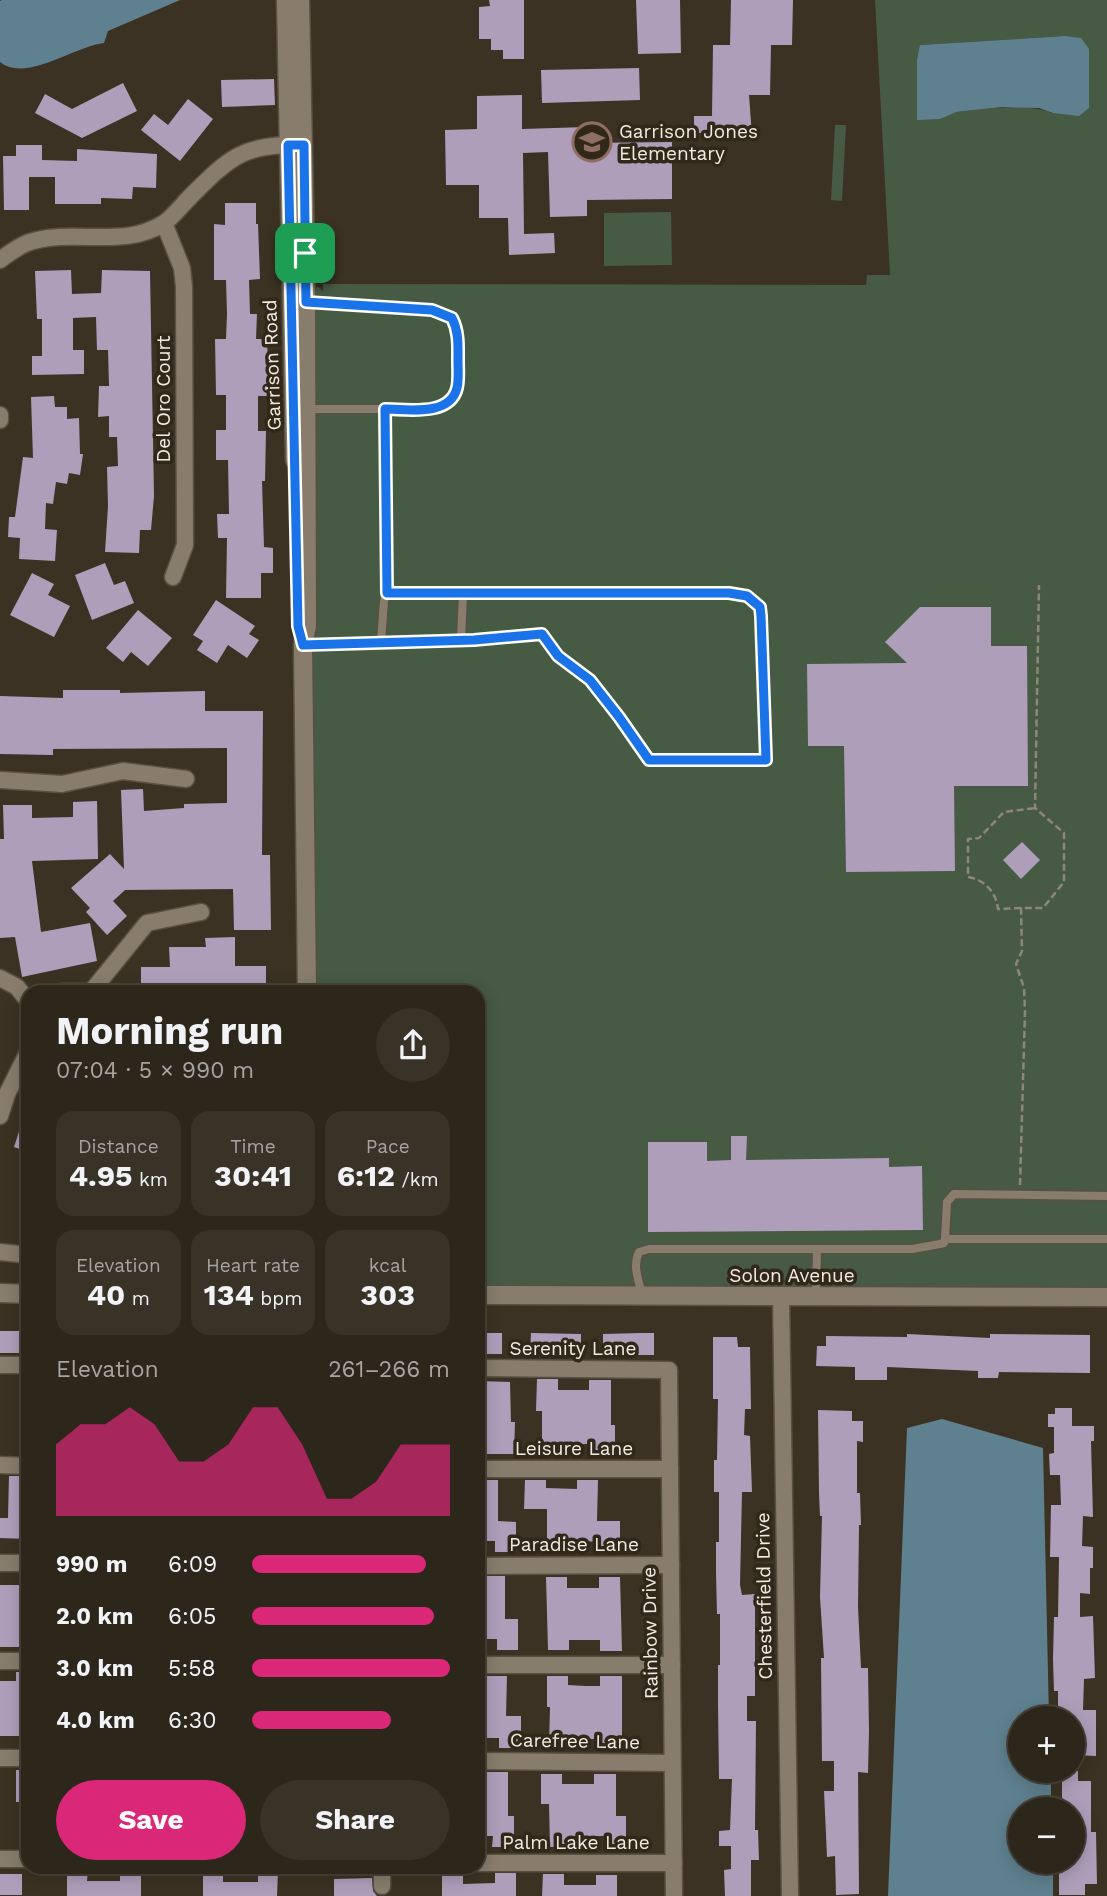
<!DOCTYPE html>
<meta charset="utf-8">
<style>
:root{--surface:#2d261a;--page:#393227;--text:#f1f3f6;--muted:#a7a5a2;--line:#484339;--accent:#db2777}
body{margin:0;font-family:"Work Sans",sans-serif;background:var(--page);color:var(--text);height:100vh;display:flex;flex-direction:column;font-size:26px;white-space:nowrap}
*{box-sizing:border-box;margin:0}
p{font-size:23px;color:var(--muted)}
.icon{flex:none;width:38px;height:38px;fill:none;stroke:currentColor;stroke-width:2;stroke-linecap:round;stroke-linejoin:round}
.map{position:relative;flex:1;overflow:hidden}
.panel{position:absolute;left:21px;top:985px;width:464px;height:889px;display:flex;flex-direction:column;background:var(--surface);border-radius:21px;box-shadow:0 4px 18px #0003,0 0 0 2px var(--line)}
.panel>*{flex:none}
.tools{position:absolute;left:1008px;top:1706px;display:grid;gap:14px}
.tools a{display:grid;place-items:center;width:77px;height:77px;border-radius:50%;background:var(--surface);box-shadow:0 4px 18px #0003,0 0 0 2px var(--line);font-size:35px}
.pin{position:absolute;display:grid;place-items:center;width:60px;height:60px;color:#fff;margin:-30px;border-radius:14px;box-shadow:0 4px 10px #0006}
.round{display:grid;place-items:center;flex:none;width:74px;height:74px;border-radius:37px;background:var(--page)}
.overview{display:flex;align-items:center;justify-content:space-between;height:119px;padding:0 35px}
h1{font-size:38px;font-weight:700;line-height:52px}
.stats{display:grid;grid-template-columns:repeat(3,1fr);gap:10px;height:119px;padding:7px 35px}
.stats div{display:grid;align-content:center;border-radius:18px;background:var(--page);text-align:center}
.stats b{font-size:30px;font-weight:700}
.stats small{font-size:19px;font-weight:400}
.stats p{font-size:19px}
.chart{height:196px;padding:14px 35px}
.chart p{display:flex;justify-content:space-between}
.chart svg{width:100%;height:126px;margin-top:7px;fill:var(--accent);opacity:.7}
.action{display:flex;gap:14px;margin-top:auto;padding:14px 35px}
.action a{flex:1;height:80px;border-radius:42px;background:var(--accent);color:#fff;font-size:28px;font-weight:700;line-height:80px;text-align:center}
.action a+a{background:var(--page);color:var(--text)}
ul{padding:0 35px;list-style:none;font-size:23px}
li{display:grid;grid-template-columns:112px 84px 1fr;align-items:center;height:52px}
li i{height:18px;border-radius:9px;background:var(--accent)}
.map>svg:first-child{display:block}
.green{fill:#465a44;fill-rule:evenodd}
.water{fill:#5f808f}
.building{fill:#ae9eba}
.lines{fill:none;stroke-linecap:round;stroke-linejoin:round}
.lane-casing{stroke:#595044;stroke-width:11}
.street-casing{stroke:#595044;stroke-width:19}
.secondary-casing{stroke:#595044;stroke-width:21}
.path{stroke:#8e867a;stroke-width:2.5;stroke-dasharray:7 3.5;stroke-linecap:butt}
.lane{stroke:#887d6c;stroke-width:8}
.street{stroke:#887d6c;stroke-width:16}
.secondary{stroke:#887d6c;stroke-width:18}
.route-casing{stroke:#fff;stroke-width:14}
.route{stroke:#1a73e8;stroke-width:9}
.labels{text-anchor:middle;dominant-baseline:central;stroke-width:7;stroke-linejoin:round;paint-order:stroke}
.poi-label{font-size:19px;fill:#f1ebe2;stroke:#32281a;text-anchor:start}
.street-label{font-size:19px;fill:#f1ebe2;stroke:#32281a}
</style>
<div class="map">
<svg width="1107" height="1896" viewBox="0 0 1107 1896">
<rect width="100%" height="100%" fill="#3c3223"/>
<!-- green -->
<g class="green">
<path d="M875 0H1107V1288L478 1285V992H315L311 651 314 287H318L323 291V284L866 285 867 275H890ZM1064 36 1053 113C1022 102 989 109 956 112L920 45Z"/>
<polygon points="835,125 846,125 842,201 831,200"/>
<polygon points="671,212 672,265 604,266 604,213"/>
</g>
<!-- water -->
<g class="water">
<path d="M2 0H180L108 31 104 43C75 46 26 83 0 62V1Z"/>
<polygon points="1064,36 1081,38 1089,49 1089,108 1079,116 1053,113 1039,108 1002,107 956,112 940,119 917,120 917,60 920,45"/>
<polygon points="942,1419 1043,1448 1049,1718 1020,1718 1020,1771 1051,1771 1051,1809 1020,1810 1020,1862 1053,1862 1053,1896 888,1896 907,1428"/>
</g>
<!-- building -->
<g class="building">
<polygon points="489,0 524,0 524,59 503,59 503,50 491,50 491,39 479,39 479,7 490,6"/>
<polygon points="636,0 680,0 681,53 638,54"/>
<polygon points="731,0 793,0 792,45 771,45 770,95 749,95 752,136 734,137 733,133 694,133 694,116 712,116 713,45 730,45"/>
<polygon points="639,68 640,100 542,103 541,70"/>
<polygon points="274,79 275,105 222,107 221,80"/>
<polygon points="123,83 137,111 82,138 35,113 45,94 72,109"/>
<polygon points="522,95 522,129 586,127 587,143 672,142 672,199 587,200 587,216 550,217 548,152 523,153 524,234 554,233 555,253 509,255 508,218 479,218 479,185 446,185 445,130 477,129 477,96"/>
<polygon points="188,99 213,119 180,161 141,130 154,114 168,125"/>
<polygon points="16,145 42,145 42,160 77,161 77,149 157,154 156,188 133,187 132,199 101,198 101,204 55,204 55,177 29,177 29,210 4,210 3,156 16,156"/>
<polygon points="225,203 256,203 256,224 258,224 260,279 249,280 250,314 257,314 256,339 267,339 269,396 258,396 258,431 266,431 265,481 262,481 264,547 273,548 273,573 261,573 261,598 226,598 227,538 218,538 217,514 229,514 228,460 216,460 216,430 226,430 226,395 216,395 215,339 226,339 227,314 226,280 214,280 214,224 225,225"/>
<polygon points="71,270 72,294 101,293 102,270 150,271 154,496 151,530 140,530 139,553 105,552 108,506 107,467 118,466 117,437 109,437 109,416 98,417 99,386 109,386 108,350 97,350 96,317 73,318 73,350 84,350 84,374 32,375 32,356 42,356 42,319 37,319 35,271"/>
<polygon points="54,396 55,407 67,407 67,419 79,418 80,454 83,454 80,475 69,473 67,484 56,482 53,504 46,503 45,529 57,530 55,561 19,559 20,538 8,537 9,517 15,517 23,457 33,458 31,397"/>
<polygon points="105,563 114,585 125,581 134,603 92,620 75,575"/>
<polygon points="32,573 54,584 48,595 70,606 54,637 10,615"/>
<polygon points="216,600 255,626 249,634 259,640 247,658 228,645 217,663 197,650 203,641 193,635"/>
<polygon points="920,607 991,607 991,646 1027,646 1028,786 954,786 955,871 846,872 844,746 808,746 807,664 907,663 885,642"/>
<polygon points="138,610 172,638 148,666 131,652 123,662 106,648"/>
<polygon points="63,690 120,690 120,693 205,691 205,711 263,711 262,855 270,855 271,930 234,930 233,889 125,890 113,901 127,916 107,935 86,912 90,908 71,888 110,854 124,869 121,790 143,789 144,811 184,808 184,804 227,803 227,748 53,749 53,755 0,754 0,696 63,698"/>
<polygon points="97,801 98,859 32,861 41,932 90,923 97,961 22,977 15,937 0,938 0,839 4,839 3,805 32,805 32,818 73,817 73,802"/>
<polygon points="1022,842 1040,860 1021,879 1003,860"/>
<polygon points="235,937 235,966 266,966 266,992 141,992 141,967 170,967 169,947 206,947 205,938"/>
<polygon points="26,1110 28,1111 28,1152 14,1147"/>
<polygon points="731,1136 747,1136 746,1160 889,1158 889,1167 922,1166 923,1230 648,1232 648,1142 707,1142 707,1161 731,1160"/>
<rect x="0" y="1331" width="24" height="22"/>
<rect x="478" y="1333" width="24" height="21"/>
<polygon points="531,1333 581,1334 581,1355 530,1354"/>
<polygon points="642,1333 654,1333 654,1355 603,1355 603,1334"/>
<polygon points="907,1334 990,1338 990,1334 1090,1335 1090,1373 999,1372 998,1378 978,1378 978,1371 887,1367 887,1380 855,1380 855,1367 816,1366 817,1346 826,1346 826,1336 907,1337"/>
<polygon points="713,1337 737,1337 738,1347 750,1347 751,1409 745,1409 744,1435 750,1436 752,1492 742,1492 740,1585 742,1595 755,1594 755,1696 747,1696 747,1721 756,1721 755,1830 758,1830 759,1860 751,1860 751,1896 725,1896 724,1870 731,1869 731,1846 719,1846 719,1831 730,1830 732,1779 719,1779 718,1705 718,1665 720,1665 720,1614 717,1614 716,1573 716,1542 719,1542 719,1492 714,1492 714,1460 717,1460 718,1399 713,1399"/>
<polygon points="537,1379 558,1379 558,1390 589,1390 589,1380 611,1380 611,1425 615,1425 615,1454 594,1454 594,1444 563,1444 563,1455 542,1455 542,1411 536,1411"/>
<polygon points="478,1381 510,1382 511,1422 515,1422 514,1454 478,1454"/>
<polygon points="1055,1408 1072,1408 1072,1426 1094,1426 1094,1441 1091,1441 1093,1517 1083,1516 1082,1546 1093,1547 1093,1568 1090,1568 1090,1594 1080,1593 1080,1617 1093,1616 1095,1678 1084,1679 1083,1710 1096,1710 1096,1756 1073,1755 1073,1718 1058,1718 1058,1691 1054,1691 1053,1659 1054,1617 1058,1617 1059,1557 1050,1557 1051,1505 1061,1505 1060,1475 1050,1475 1049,1454 1054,1453 1054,1427 1048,1427 1048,1414 1055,1414"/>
<polygon points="818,1410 852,1411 852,1421 863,1421 863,1442 857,1441 857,1493 860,1493 861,1525 859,1525 858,1607 861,1668 868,1668 869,1731 868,1773 858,1772 859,1894 836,1895 835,1856 827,1857 824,1791 834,1791 834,1761 822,1761 821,1658 824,1658 820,1597 822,1516 820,1516 819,1494"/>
<polygon points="9,1476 28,1476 28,1539 0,1538 0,1518 8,1518"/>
<polygon points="478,1480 498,1480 498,1521 516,1522 516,1552 495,1552 495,1541 478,1541"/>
<polygon points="525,1480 546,1480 546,1488 577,1489 577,1480 598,1480 597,1521 620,1521 620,1553 599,1552 599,1542 584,1541 568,1541 568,1552 547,1552 547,1509 524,1509"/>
<polygon points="484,1576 505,1576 505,1619 518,1619 518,1650 497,1650 497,1639 478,1639 478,1586 484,1586"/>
<polygon points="546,1577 567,1577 567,1588 599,1588 599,1577 620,1577 622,1651 600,1651 600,1640 569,1640 569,1650 548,1650"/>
<polygon points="0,1585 28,1585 28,1637 21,1637 21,1647 0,1647"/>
<polygon points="16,1672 28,1672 28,1736 0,1736 0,1681 16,1681"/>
<polygon points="486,1676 507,1676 506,1716 521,1716 521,1748 499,1748 499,1738 478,1738 478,1685 486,1685"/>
<polygon points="547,1676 568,1676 568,1685 585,1686 600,1686 600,1676 622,1676 622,1750 601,1750 601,1739 585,1739 570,1738 570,1748 549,1748 550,1707 547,1707"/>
<rect x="16" y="1770" width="12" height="32"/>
<polygon points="1062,1771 1078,1771 1078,1781 1091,1781 1091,1832 1096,1832 1097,1884 1085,1884 1085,1895 1059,1895 1059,1862 1073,1862 1073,1810 1062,1810"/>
<polygon points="486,1772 508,1772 508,1816 514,1816 514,1847 492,1847 493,1836 478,1836 478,1783 487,1783"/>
<polygon points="541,1774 562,1774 562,1784 594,1784 594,1774 616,1774 616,1816 626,1816 626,1846 604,1847 604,1836 572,1836 572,1847 550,1847 549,1804 541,1804"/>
<polygon points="67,1870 88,1870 87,1881 120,1881 120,1870 141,1871 141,1896 67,1896"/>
<polygon points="203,1871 223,1871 223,1882 258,1882 258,1872 278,1872 277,1896 203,1896"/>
<polygon points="463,1873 463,1884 495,1883 495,1873 516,1873 516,1896 442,1896 442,1874"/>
<rect x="0" y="1874" width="22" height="21"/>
<polygon points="543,1874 564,1874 564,1885 596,1885 596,1875 617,1875 617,1896 542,1896"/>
<polygon points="372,1878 373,1891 377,1896 334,1896 334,1879"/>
</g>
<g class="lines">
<!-- lane casing -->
<g class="lane-casing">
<g id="lane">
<path d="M306 302 432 310 451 318C460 333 463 386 452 400 445 407 435 408 426 409H307"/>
<polyline points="385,409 387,593"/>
<polyline points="461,640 463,593"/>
<polyline points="303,645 473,640 542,634 558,656 590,680 619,717 650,760 766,760 761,616 760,607 747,596 729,593 387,593 384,601 381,642"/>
<polyline points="945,1239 947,1202 954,1194 1107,1196"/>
<path d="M642 1295C639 1281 632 1266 639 1252L649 1249H912L940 1244 944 1243 945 1239H1107"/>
<polyline points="816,1296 817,1249"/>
</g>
</g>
<!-- street casing -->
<g class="street-casing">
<g id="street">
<polyline points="164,223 182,268 184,287 185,545 173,577"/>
<path d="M0 260C8 254 18 247 27 243 70 227 123 250 164 223 173 217 182 205 190 197 230 157 243 144 301 145"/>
<polyline points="0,415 0,420"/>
<polyline points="0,780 62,784 123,771 186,779"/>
<polyline points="0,978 17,987 28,1001"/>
<polyline points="61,992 91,992 147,923 201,912"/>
<polyline points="0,1116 7,1094 28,1052"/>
<polyline points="0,1252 28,1255"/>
<polyline points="781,1295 790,1896"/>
<polyline points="0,1365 28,1365"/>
<polyline points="478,1368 669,1370 674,1896"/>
<polyline points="0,1465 28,1466"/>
<polyline points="478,1469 670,1469"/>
<polyline points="0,1563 28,1563"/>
<polyline points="478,1566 671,1565"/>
<polyline points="0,1661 28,1661"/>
<polyline points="478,1665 672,1665"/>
<polyline points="0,1758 28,1758"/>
<polyline points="478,1761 672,1763"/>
<polyline points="0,1859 28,1859"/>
<polyline points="478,1863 674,1863"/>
<polyline points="382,1867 382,1886"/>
</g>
</g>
<!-- secondary casing -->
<g class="secondary-casing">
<g id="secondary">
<polyline points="286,0 295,460"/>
<polyline points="300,0 306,302 307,626 303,645 307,992"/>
<polyline points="0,1293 28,1294"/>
<polyline points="478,1295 1107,1297"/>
</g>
</g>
<!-- path -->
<g class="path">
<path d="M1021 908 998 909C996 892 985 880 968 877V839L979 838 1004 812 1035 808"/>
<polyline points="1020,1185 1025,1011 1024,988 1016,964 1022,951 1021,908 1043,908 1064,882 1064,833 1035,808 1039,585"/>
</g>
<!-- lane -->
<use href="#lane" class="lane"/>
<!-- street -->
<use href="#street" class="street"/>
<!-- secondary -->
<use href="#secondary" class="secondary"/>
</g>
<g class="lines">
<!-- route casing -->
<g class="route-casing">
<path id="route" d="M288 145H304L306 302 432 310 452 318C459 332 458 345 458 361 458 369 459 380 457 388 450 417 407 409 385 409L387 593H729L747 596 760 607 761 616 766 760H649L619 717 590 680 558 656 542 634 474 640 303 645 298 626Z"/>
</g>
<!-- route -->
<use href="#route" class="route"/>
</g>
<!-- icons -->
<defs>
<g id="school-ring" transform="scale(2.0125)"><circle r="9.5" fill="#32281a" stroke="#8d6e63" stroke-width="1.5"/><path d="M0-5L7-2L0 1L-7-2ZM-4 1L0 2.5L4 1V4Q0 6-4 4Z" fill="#8d6e63"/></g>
</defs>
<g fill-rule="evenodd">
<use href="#school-ring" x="592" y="142"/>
</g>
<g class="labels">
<!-- poi labels -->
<g class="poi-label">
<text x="619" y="131">Garrison Jones<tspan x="619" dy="22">Elementary</tspan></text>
</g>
<!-- street labels -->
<g class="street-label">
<text transform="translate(272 365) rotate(-92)">Garrison Road</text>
<text transform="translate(163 399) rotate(-90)">Del Oro Court</text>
<text x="792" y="1275">Solon Avenue</text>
<text x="573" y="1348">Serenity Lane</text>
<text x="574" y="1448">Leisure Lane</text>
<text x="574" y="1544">Paradise Lane</text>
<text transform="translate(764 1596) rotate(-91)">Chesterfield Drive</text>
<text transform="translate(650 1633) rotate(-91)">Rainbow Drive</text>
<text transform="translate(575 1741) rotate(1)">Carefree Lane</text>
<text x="576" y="1842">Palm Lake Lane</text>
</g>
</g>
</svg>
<div class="tools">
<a>+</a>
<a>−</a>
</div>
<div class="pin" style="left:305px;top:253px;background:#1e9e55"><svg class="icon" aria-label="arrive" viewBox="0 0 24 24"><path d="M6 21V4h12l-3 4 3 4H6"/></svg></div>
<section class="panel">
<div class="overview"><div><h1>Morning run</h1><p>07:04 · 5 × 990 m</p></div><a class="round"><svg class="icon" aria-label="share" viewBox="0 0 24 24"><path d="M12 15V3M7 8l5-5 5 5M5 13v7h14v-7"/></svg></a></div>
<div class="stats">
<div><p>Distance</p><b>4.95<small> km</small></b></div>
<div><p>Time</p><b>30:41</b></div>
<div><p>Pace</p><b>6:12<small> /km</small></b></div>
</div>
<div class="stats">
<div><p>Elevation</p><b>40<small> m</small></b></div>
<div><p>Heart rate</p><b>134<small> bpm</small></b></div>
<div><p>kcal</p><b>303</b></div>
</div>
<div class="chart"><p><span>Elevation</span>261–266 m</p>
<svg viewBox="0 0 160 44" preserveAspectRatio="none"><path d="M0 44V19L10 12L20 12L30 6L40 12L50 25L60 25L70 19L80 6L90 6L100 19L110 38L120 38L130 32L140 19L150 19L160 19V44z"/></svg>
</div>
<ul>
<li><b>990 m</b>6:09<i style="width:88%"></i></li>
<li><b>2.0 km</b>6:05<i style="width:92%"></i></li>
<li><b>3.0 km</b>5:58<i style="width:100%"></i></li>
<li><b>4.0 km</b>6:30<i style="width:70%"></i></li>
</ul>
<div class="action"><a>Save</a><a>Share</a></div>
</section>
</div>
